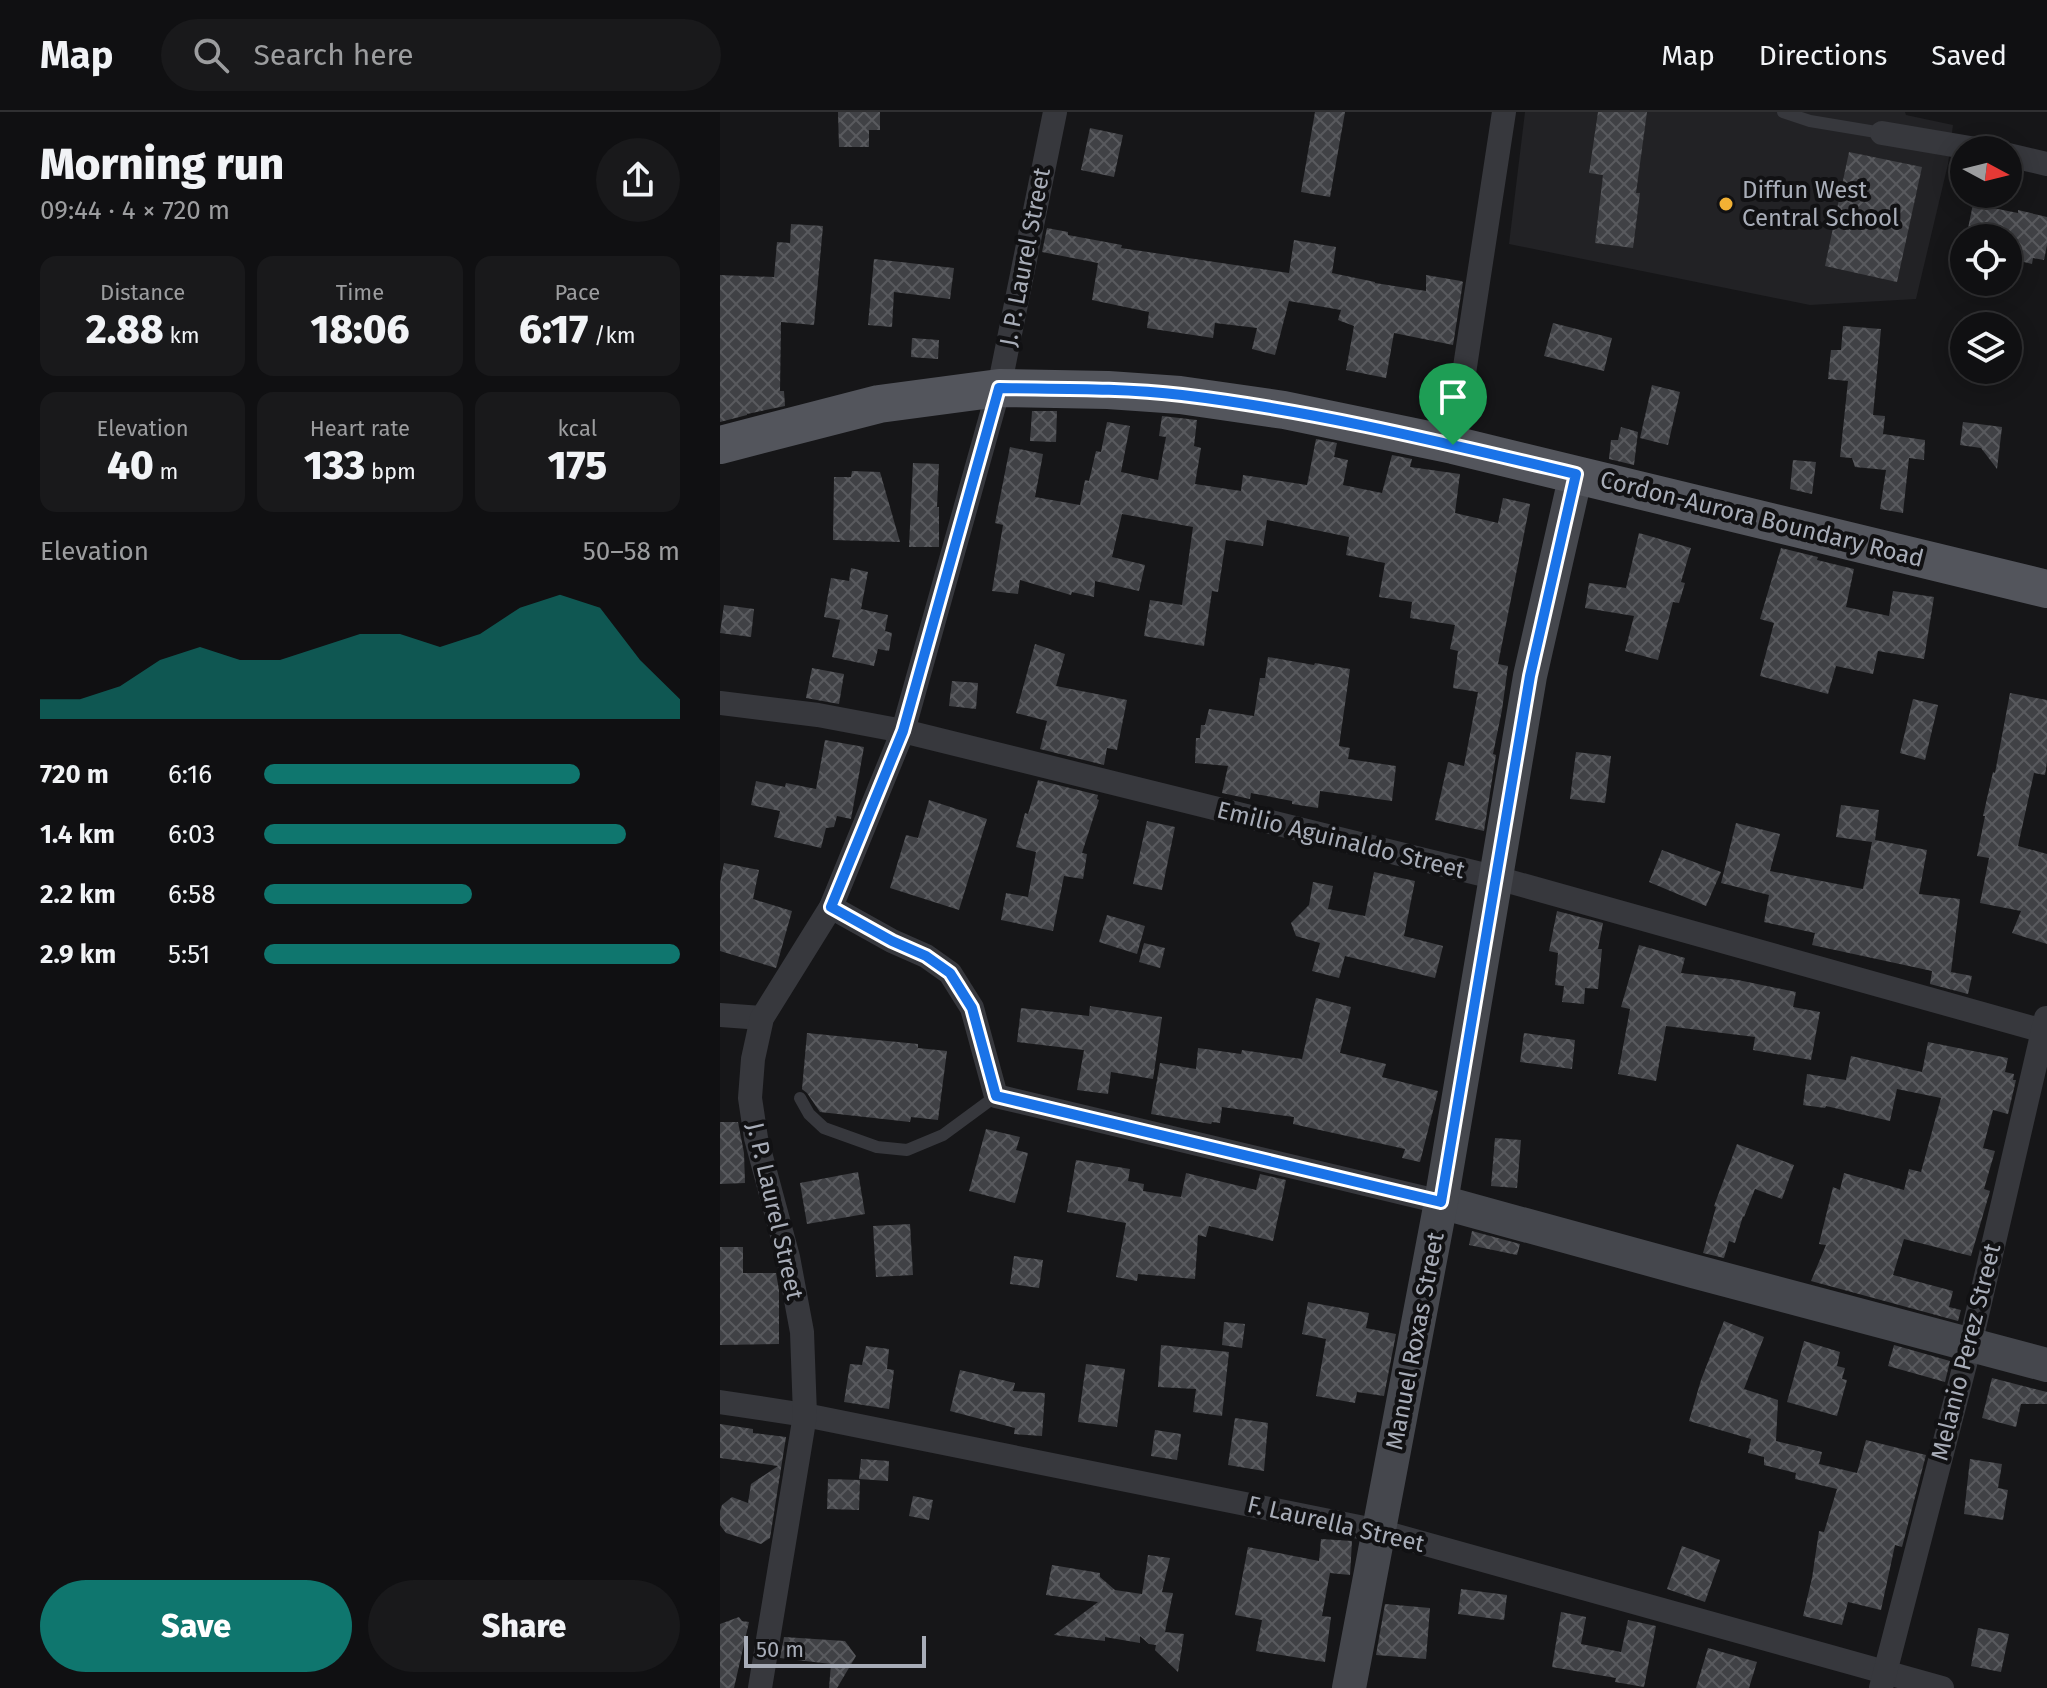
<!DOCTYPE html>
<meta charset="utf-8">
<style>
:root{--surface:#101012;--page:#19191b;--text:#f1f3f6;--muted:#9c9d9f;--line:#303032;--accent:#0f766e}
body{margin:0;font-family:"Fira Sans",sans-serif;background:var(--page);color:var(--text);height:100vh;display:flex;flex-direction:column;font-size:30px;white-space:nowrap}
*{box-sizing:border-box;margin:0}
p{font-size:26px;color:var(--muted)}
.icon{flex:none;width:44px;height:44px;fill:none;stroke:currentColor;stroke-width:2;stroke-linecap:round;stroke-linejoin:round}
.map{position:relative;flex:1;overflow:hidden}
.drawer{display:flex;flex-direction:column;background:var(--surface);width:720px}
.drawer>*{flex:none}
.needle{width:52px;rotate:97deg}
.controls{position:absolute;left:1230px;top:24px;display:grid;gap:16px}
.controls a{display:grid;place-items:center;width:72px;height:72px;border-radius:50%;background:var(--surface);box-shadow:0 4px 20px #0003,0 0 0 2px var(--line);font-size:40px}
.scale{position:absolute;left:24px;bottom:20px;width:182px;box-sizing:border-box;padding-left:8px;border:4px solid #a8adb8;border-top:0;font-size:22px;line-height:28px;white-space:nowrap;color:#a8adb8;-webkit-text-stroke:6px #111113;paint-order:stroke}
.pin{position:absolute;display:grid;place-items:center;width:68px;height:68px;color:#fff;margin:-82px -34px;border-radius:50% 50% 50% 0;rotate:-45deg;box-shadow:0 0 8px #0007}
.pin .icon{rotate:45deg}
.round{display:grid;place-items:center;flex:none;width:84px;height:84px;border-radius:42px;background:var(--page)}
.summary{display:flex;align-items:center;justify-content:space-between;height:136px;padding:0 40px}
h1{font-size:44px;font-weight:800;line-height:60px}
.metrics{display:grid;grid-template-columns:repeat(3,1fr);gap:12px;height:136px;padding:8px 40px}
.metrics div{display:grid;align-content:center;border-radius:16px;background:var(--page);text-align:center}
.metrics b{font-size:40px;font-weight:800}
.metrics small{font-size:22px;font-weight:400}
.metrics p{font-size:22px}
.chart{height:224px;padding:16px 40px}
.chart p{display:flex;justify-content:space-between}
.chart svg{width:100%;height:144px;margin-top:8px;fill:var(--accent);opacity:.7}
.button{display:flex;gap:16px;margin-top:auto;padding:16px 40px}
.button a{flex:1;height:92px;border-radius:48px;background:var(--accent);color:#fff;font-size:32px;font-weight:800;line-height:92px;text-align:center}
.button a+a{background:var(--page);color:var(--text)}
ul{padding:0 40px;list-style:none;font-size:26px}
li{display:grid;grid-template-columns:128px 96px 1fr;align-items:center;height:60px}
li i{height:20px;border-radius:10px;background:var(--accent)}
header{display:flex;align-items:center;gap:48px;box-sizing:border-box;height:112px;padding:0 40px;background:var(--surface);border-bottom:2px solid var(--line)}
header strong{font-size:38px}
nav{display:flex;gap:44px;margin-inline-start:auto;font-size:28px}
.search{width:560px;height:72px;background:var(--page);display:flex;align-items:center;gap:20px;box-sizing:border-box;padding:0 28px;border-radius:44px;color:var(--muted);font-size:30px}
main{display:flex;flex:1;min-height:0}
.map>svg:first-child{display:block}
.built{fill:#222225}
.building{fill:url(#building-cross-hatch)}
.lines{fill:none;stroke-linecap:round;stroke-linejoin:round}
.lane{stroke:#37383d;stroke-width:12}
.street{stroke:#37383d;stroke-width:24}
.secondary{stroke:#45474d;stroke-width:34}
.primary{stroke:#53555c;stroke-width:38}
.route-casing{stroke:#fff;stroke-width:16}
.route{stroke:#1a73e8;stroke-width:10}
.poi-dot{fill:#f2b134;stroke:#111113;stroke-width:3}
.labels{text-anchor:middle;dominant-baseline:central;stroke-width:8;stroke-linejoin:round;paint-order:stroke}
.poi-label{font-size:24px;fill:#a8adb8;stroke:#111113;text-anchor:start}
.street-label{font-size:24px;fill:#a8adb8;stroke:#111113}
</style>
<header>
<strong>Map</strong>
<div class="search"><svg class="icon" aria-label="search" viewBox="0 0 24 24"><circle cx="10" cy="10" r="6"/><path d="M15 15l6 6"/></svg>Search here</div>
<nav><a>Map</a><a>Directions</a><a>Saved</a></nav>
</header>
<main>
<section class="drawer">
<div class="summary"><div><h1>Morning run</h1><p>09:44 · 4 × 720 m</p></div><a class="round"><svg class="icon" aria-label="share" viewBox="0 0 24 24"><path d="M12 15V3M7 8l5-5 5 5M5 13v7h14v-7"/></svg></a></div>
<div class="metrics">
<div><p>Distance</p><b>2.88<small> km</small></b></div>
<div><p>Time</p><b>18:06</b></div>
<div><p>Pace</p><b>6:17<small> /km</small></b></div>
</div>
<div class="metrics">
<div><p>Elevation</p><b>40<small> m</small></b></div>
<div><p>Heart rate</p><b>133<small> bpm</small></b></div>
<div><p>kcal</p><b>175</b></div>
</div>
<div class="chart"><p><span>Elevation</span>50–58 m</p>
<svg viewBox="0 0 160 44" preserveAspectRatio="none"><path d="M0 44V38L10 38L20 34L30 26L40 22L50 26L60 26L70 22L80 18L90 18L100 22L110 18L120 10L130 6L140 10L150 26L160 38V44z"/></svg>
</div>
<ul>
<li><b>720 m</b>6:16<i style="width:76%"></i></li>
<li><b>1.4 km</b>6:03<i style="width:87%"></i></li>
<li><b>2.2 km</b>6:58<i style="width:50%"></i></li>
<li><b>2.9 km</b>5:51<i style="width:100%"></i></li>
</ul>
<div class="button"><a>Save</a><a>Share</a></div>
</section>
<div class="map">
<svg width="1327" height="1576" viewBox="0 0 1327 1576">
<defs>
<pattern id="building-cross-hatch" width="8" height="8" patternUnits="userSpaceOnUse" patternTransform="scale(2)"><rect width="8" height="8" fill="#404145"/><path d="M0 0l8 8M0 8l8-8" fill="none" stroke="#595a5e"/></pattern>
</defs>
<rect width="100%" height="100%" fill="#161618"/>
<!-- built -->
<polygon class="built" points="805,0 1185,0 1186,3 1233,13 1228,52 1196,187 1090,193 789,132"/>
<!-- building -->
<g class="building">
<polygon points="118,0 160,0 160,18 149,18 149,35 119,35"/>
<polygon points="595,0 625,0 610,85 581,80"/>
<polygon points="878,0 927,0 916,81 920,81 913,136 875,131 883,63 869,61"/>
<polygon points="370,16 403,23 394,65 361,58"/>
<polygon points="1129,40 1202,55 1177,170 1105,154"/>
<polygon points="1253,92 1298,101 1298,98 1327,105 1327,133 1324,148 1313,146 1312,152 1288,146 1288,126 1246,126"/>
<polygon points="71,112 103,114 94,213 61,210 60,279 64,279 65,294 27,302 27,303 0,310 0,163 54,165 57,130 70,131"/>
<polygon points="327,116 348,120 348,123 402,133 401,136 569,161 574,128 616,135 612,161 655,170 655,171 706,179 706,163 741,169 743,170 733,233 674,221 666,266 626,258 634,214 618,208 621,198 569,189 555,243 532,237 537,216 495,211 493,226 427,216 429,200 372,188 378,151 322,140"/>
<polygon points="154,147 234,156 230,187 174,180 172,215 148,213"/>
<polygon points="833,211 892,226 884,259 824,244"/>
<polygon points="1123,214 1161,217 1153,303 1165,304 1163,322 1205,328 1204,348 1189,346 1183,401 1160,397 1166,358 1135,355 1132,346 1120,345 1128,269 1108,267 1111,238 1121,238"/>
<polygon points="192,226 219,228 218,247 191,245"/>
<polygon points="932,273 960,280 948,333 920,326"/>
<polygon points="312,299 337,299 336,330 310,329"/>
<polygon points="442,304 477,308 474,334 481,336 475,372 521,379 523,363 587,373 596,327 617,331 614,345 628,348 623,373 662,381 672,343 692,347 690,355 740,362 735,401 778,411 783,386 810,392 778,552 788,554 782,598 773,642 776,643 764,719 715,708 728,650 744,654 758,580 733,576 738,539 730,537 735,513 690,506 692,490 659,485 665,451 626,443 629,425 547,408 543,434 506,428 498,480 492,479 484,534 424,524 430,488 462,493 473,415 402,402 392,445 425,453 419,479 375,469 374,485 352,480 351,483 300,468 298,482 272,479 283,413 275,411 290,335 323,342 315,385 360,393 365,368 369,369 376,339 381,340 387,310 410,314 401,360 438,368 446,325 439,324"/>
<polygon points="1243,310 1282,315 1277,357 1261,336 1240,333"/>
<polygon points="901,315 918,320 914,353 889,347 891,328 898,328"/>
<polygon points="1073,348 1096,350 1092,382 1070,377"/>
<polygon points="193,351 219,352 217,395 219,395 219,435 189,435"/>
<polygon points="132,359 160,360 180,430 113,428 114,365 131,365"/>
<polygon points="919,421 971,436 961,470 965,471 959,491 953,490 938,548 905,539 914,504 865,496 869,471 906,476"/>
<polygon points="1061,436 1098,445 1097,448 1134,457 1126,495 1169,504 1173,479 1214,485 1204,547 1158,539 1153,562 1116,554 1108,582 1040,564 1054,511 1040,507"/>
<polygon points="131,456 148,460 141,497 168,503 165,519 172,521 169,539 158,537 154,554 112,545 120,508 104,505 111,466 129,469"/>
<polygon points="4,493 34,497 31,525 0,521"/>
<polygon points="315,532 345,542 336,574 407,588 397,638 387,636 384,653 320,637 327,609 296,601"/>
<polygon points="548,545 594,553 595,551 630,557 619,634 630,636 628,647 676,654 672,689 600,679 598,696 572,692 572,689 531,681 530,687 502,681 508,654 475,651 476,626 480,626 481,613 485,613 489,597 534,604 540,566 545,566"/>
<polygon points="92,556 124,562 119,592 86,586"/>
<polygon points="232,569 258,571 256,597 229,594"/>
<polygon points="1290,581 1327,588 1327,650 1325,663 1314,661 1298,734 1327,742 1327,832 1292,821 1301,799 1260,791 1269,746 1257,744 1265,704 1263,704 1273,660 1275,661"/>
<polygon points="1193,587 1218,593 1205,648 1180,641"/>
<polygon points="105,628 144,635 131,707 117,704 114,715 106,716 101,736 54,725 60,699 31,693 36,669 65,675 66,671 96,677"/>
<polygon points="856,640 891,644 885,691 850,687"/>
<polygon points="318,668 378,683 377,687 379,688 362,741 367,742 363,767 344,764 333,819 281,808 286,781 308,785 316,740 296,735 305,701 308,702"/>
<polygon points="209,688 267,707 239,798 170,776 186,723 198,726"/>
<polygon points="1121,693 1159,698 1155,728 1207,738 1199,782 1240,787 1231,860 1252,864 1248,882 1210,872 1212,859 1092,833 1095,821 1044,810 1049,783 1001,771 1016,711 1060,722 1050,759 1143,777 1152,730 1116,725"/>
<polygon points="427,709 455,715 442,778 413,772"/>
<polygon points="942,738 1001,760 986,794 929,770"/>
<polygon points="4,751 39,758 33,787 72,799 56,856 0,839 0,771"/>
<polygon points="654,760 695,769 684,824 723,834 715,866 625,844 619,866 592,859 600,831 576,824 571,811 589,793 593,770 613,774 608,797 645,804"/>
<polygon points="837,799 883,811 878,837 882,837 878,877 865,876 864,892 842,890 844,874 835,873 838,841 829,839"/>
<polygon points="387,803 425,814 417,842 379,830"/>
<polygon points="424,831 445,836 440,856 419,850"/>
<polygon points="919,833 965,846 961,861 1018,868 1076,880 1073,895 1100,900 1091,948 1033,938 1035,925 946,914 936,969 898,962 910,897 901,895"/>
<polygon points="596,886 631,895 620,941 666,952 662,965 718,979 700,1050 682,1046 685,1037 573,1012 574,1005 502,995 500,1011 492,1010 491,1012 431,1002 440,951 476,957 478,936 521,942 522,938 582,947"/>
<polygon points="370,894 442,905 433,967 391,960 388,982 357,978 364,938 297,930 301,896 369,904"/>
<polygon points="87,921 198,932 198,936 227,939 218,1008 191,1005 190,1010 100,1000 87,981 82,977"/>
<polygon points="804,921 855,928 852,957 800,950"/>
<polygon points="1208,930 1288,946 1285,960 1294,962 1293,968 1296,968 1288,1002 1273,998 1263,1036 1275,1039 1264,1077 1270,1079 1251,1144 1184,1127 1173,1163 1233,1179 1229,1195 1241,1198 1238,1209 1091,1169 1106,1133 1099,1132 1113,1075 1120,1078 1124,1061 1184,1078 1189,1057 1201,1060 1221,986 1177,977 1170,1009 1106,994 1105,996 1083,993 1087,962 1126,968 1131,944 1202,960"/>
<polygon points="0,1010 18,1010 24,1041 25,1071 0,1072"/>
<polygon points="266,1017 300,1025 296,1038 308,1041 295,1091 249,1079"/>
<polygon points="775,1026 801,1028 797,1076 771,1074"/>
<polygon points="1017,1032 1074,1053 1062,1087 1035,1077 1024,1105 1023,1104 1015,1131 1009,1129 1004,1146 983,1141 996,1095 994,1094"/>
<polygon points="356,1048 410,1057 408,1069 424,1072 423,1079 461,1085 466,1061 536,1078 540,1062 566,1068 553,1129 489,1114 486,1125 478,1123 475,1167 418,1162 417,1169 396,1165 406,1111 347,1100"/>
<polygon points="138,1060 145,1102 87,1112 80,1071"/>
<polygon points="190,1112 193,1163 156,1165 153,1114"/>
<polygon points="752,1119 800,1132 797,1143 749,1133"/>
<polygon points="0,1135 23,1135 23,1161 56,1161 59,1178 59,1232 0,1233"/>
<polygon points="294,1144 323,1148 319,1176 290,1172"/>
<polygon points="588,1190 649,1201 646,1216 676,1222 664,1284 637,1280 635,1291 596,1284 606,1227 582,1222"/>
<polygon points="1004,1209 1044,1225 1024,1277 1058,1288 1056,1329 1102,1340 1099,1352 1137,1361 1146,1328 1206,1343 1182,1435 1175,1433 1161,1498 1128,1490 1122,1513 1083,1504 1092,1466 1099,1419 1104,1420 1117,1377 1075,1367 1076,1361 1044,1353 1044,1345 1028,1341 1031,1327 969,1309 981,1268"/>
<polygon points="504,1210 525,1212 522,1236 502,1233"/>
<polygon points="1084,1229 1120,1240 1117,1254 1125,1256 1122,1267 1127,1268 1117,1304 1067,1290"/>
<polygon points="441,1233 509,1240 502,1304 473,1300 476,1277 438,1275"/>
<polygon points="1174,1233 1230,1249 1225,1270 1168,1254"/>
<polygon points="146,1234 169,1237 167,1257 174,1258 169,1297 124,1290 130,1252 142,1253"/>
<polygon points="366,1252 405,1257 397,1315 358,1310"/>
<polygon points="240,1258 295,1271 293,1279 325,1281 322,1324 294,1322 295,1316 230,1299"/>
<polygon points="1272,1266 1327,1280 1327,1292 1301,1292 1296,1315 1262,1306"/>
<polygon points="515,1306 548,1311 544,1359 508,1353"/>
<polygon points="0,1312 33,1317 33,1321 66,1325 50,1426 41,1432 6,1421 0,1413 0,1399 2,1393 12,1385 28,1391 31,1372 58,1354 0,1346"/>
<polygon points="435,1318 461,1322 457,1348 431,1344"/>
<polygon points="141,1347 169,1349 168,1369 139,1367"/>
<polygon points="1250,1347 1282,1352 1278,1376 1288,1378 1283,1408 1244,1402"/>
<polygon points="108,1367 140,1368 139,1398 107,1397"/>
<polygon points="193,1384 213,1388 209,1408 189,1404"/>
<polygon points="601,1427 632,1429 630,1463 610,1461 602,1504 611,1505 605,1550 536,1539 542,1508 515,1503 528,1435 599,1449"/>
<polygon points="962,1434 1000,1448 985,1490 947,1477"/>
<polygon points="428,1443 450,1446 442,1480 453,1481 445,1520 464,1522 458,1560 435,1538 436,1533 429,1532 420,1524 420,1531 385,1525 385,1529 334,1523 378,1490 326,1483 332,1453 380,1461 380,1465 395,1478 422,1482"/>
<polygon points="741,1477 787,1483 784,1508 738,1502"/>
<polygon points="665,1492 710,1496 706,1547 656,1543"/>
<polygon points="841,1500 866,1505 861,1532 901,1540 908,1508 936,1514 924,1575 895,1570 896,1566 832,1555"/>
<polygon points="19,1505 22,1509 29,1510 14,1576 0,1576 0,1512"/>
<polygon points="1258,1516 1289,1522 1281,1560 1251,1554"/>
<polygon points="64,1525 125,1529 136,1544 117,1576 109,1576 111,1552 60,1546"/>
<polygon points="988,1536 1037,1550 1029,1576 976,1576"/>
</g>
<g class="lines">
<!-- lane -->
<g class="lane">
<polyline points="1063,0 1090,9 1162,21"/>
<polyline points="80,986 89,1002 104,1016 157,1035 187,1038 223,1023 276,984"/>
</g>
<!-- street -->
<g class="street">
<polyline points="1162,21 1262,38"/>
<polyline points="1288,43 1327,52"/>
<polyline points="733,333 784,0"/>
<polyline points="0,591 98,603 183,619 777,766 1327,920"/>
<polyline points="111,795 172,829 206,844 230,861 252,896 276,984 721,1090"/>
<polyline points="0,903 42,906"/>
<polyline points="0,1290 85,1303 659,1419 1222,1576"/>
<polyline points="40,1576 85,1303 82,1220 68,1145 36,1026 30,986 33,947 42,906 111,795 183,619 279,276 335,0"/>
<polyline points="1161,1576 1250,1233 1326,906"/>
</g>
<!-- secondary -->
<g class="secondary">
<polyline points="721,1090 973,1159 1327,1253"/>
<polyline points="629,1576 721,1090 810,564 856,362"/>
</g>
<!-- primary -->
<polyline class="primary" points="0,333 159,292 279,276 388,278 460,283 564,298 733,333 1327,477"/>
</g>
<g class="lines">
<!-- route casing -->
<g class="route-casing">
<path id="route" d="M279 276C340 277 401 276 462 283 595 299 725 331 856 362L810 564 721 1090 276 984 252 896 230 861 206 844 172 829 111 795 183 619Z"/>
</g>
<!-- route -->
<use href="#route" class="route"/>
</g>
<!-- markers -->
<circle class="poi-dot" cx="1006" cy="92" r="8"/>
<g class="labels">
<!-- poi labels -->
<g class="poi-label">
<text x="1022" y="78">Diffun West<tspan x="1022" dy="28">Central School</tspan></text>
</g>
<!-- street labels -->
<g class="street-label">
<text transform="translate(305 145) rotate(-79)">J. P. Laurel Street</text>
<text transform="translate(1042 407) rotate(14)">Cordon-Aurora Boundary Road</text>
<text transform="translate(621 728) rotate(14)">Emilio Aguinaldo Street</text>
<text transform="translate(55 1099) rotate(77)">J. P. Laurel Street</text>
<text transform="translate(695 1229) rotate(-79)">Manuel Roxas Street</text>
<text transform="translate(1246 1240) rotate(-76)">Melanio Perez Street</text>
<text transform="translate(616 1412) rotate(13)">F. Laurella Street</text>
</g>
</g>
</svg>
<div class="controls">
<a><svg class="needle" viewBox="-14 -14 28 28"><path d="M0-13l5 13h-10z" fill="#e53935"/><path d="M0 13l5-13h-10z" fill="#9c9d9f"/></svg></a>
<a><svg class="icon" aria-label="locate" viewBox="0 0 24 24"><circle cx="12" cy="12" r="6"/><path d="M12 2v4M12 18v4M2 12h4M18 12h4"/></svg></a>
<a><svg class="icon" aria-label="layers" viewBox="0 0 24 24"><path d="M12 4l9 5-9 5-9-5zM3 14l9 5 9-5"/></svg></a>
</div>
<div class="scale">50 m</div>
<div class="pin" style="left:733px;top:333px;background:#1e9e55"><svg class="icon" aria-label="arrive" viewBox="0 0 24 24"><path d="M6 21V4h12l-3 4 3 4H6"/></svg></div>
</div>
</main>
